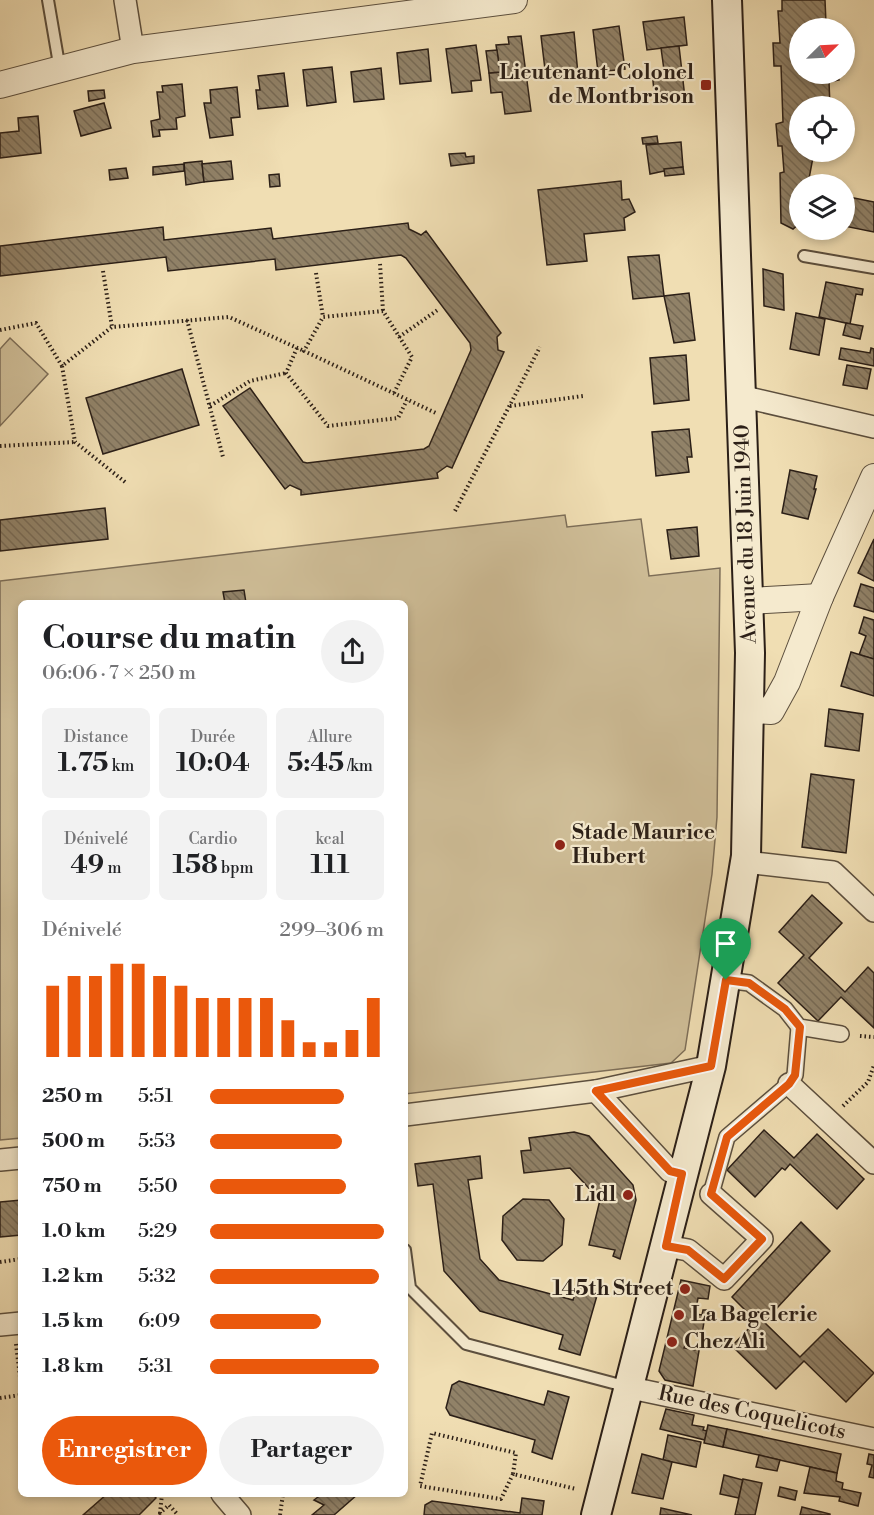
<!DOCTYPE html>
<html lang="fr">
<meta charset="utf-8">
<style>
:root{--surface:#fff;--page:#f2f2f2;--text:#202124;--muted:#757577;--accent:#ea580c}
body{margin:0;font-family:"Libre Bodoni",serif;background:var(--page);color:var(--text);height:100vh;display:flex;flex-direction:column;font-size:22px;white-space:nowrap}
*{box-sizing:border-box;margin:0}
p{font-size:20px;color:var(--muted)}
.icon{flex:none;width:33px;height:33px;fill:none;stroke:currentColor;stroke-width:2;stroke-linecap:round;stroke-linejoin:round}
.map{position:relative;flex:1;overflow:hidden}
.details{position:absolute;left:18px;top:600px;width:390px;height:897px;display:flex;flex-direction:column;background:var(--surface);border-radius:9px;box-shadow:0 3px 9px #0003}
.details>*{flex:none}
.needle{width:39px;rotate:66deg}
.controls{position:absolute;left:789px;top:18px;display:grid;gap:12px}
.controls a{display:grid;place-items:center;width:66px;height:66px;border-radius:50%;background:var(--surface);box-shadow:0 3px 9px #0003;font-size:30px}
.pin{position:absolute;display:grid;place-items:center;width:51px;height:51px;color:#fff;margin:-62px -26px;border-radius:50% 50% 50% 0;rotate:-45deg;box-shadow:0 0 6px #0007}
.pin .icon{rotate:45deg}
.round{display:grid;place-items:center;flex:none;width:63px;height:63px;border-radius:32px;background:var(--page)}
.summary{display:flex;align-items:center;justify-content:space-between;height:102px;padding:0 24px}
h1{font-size:33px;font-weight:700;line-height:45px}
.stats{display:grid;grid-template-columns:repeat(3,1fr);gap:9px;height:102px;padding:6px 24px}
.stats div{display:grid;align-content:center;border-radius:9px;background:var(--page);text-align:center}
.stats b{font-size:26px;font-weight:700}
.stats small{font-size:16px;font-weight:400}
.stats p{font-size:16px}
.chart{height:168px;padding:12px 24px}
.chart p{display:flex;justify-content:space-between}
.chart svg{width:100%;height:108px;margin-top:6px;stroke:var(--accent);stroke-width:6}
.cta{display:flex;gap:12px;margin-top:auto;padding:12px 24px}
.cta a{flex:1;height:69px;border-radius:36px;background:var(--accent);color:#fff;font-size:24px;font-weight:700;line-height:69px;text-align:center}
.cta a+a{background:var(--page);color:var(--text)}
ul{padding:0 24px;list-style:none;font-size:20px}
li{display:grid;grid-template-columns:96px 72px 1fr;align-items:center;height:45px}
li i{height:15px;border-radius:8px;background:var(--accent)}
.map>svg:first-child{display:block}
.green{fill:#cfbe98;stroke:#7d6e58;stroke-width:1.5}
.building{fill:url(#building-back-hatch);stroke:#2b1f17;stroke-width:1.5}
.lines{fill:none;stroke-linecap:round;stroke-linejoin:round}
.service-casing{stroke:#5c4f3e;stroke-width:14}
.pedestrian-casing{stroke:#5c4f3e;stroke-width:18}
.minor-casing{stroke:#5c4f3e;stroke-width:24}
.tertiary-casing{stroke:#5c4f3e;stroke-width:28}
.secondary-casing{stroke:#2b1f17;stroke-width:32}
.path{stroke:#2b1f17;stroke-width:4;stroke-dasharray:1.5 3;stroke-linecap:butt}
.service{stroke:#f5eace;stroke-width:10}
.pedestrian{stroke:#f5eace;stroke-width:15}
.minor{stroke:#f5eace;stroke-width:21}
.tertiary{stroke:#f5eace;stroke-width:26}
.secondary{stroke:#f5eace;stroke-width:28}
.route-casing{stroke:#fff;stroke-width:12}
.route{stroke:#ea580c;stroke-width:8}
.poi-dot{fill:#8f2418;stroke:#f5eace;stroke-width:2}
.labels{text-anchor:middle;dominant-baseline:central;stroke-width:4.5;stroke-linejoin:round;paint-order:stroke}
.poi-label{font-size:21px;font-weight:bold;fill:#2b1f17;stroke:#f5eace;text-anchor:end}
.street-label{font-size:21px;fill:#2b1f17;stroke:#f5eace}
</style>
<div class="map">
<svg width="874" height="1515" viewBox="0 0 874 1515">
<defs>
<pattern id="building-back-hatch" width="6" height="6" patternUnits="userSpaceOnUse" patternTransform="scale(1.5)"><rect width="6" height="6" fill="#918268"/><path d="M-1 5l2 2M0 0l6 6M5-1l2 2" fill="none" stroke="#776a55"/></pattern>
</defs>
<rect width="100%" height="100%" fill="#f0deb3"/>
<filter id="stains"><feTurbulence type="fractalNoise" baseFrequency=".00333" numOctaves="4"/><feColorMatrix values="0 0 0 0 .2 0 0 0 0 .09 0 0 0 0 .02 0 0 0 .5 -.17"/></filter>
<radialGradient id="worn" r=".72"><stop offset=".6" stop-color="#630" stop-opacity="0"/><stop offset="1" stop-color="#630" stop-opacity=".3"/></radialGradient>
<!-- green -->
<g class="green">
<polygon points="10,338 48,374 0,426 0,349"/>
<polygon points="565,515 567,527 641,519 649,576 720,568 717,817 712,874 685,1050 671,1063 405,1094 405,603 21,603 21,1138 0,1140 0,581"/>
</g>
<!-- building -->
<g class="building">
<polygon points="782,0 825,0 826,23 835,23 835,28 800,28 800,74 838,74 839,80 829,82 830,106 800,106 800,152 814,152 808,184 800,184 800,223 793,229 781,223 780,173 784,172 782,146 778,146 776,124 783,122 781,66 774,66 773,43 780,43 778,11 782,11"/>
<polygon points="684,17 687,45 647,50 643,22"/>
<polygon points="619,26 625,69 598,72 593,30"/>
<polygon points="574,32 578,74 546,78 541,36"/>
<polygon points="521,36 531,111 505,114 502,92 491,93 489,73 500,72 496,45 509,44 508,37"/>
<polygon points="476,45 481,80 471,81 472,91 452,93 446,49"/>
<polygon points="679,46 685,98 655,101 652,71 664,70 661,48"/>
<polygon points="428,49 431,81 400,84 397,53"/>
<polygon points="497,50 500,72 489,73 486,51"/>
<polygon points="332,67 336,102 307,106 303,70"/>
<polygon points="381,68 384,99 354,102 351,72"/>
<polygon points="284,73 288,106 258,109 256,90 260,90 258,76"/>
<polygon points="182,84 185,116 176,118 177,129 159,130 160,136 153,137 151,121 160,119 157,92 163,92 162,86"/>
<polygon points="237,87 240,117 231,118 233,135 210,138 204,103 211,103 210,90"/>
<polygon points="104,90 105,98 89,101 88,91"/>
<polygon points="104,103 111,128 81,136 74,111"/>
<polygon points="38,116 41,153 0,158 0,133 19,131 18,118"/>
<polygon points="657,136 658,143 643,144 642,138"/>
<polygon points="681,142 683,167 650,174 646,145"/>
<polygon points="465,153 466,157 474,156 474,163 451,166 449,154"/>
<polygon points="202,161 204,182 186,185 184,163"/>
<polygon points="231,161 233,179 204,182 202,164"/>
<polygon points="184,164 184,171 153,175 153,167"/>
<polygon points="683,167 684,174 665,176 664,169"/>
<polygon points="126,168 128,178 110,180 109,170"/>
<polygon points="279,174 280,186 270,187 269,175"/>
<polygon points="621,181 622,200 629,199 635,212 624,218 625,230 584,234 587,261 547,265 538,190"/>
<polygon points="844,196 874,202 874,232 844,226"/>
<polygon points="408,223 409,229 421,235 426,231 501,333 497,337 498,350 504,352 452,468 447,466 437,473 438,478 301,495 301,490 290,485 285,489 223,406 250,388 303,462 307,463 424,449 429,446 471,350 470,343 406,258 401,255 276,270 275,259 168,271 166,257 0,276 0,246 163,227 164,240 271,228 273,239"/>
<polygon points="659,255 664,296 633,299 628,257"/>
<polygon points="763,269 783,274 784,310 764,306"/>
<polygon points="826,282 863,289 862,295 856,294 850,324 819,317"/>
<polygon points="689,293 695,340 674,343 664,296"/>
<polygon points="796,313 825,319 819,355 790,349"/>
<polygon points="846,323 863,326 860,339 843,335"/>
<polygon points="841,348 870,353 871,348 874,349 874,366 839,359"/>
<polygon points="686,355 689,400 654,404 650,358"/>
<polygon points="847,365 871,369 867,389 843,385"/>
<polygon points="182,369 199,425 103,454 86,398"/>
<polygon points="689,429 692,457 687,457 689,472 656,476 652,432"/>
<polygon points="790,470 817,476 814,489 816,489 808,519 782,513"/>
<polygon points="105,508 108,539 0,551 0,520"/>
<polygon points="697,527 699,556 671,559 667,530"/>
<polygon points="874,539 874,581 858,573"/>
<polygon points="861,584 874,588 874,612 854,606"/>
<polygon points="244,590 246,603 225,603 223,592"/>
<polygon points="864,617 874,620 874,659 859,655 866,636 859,633"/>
<polygon points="851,652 874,659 874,696 841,686"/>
<polygon points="829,709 863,714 859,751 825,746"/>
<polygon points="811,774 854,780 846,853 802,847"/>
<polygon points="812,895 842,923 809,958 845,992 868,967 874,973 874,1028 841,997 818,1021 778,983 804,955 779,932"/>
<polygon points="764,1130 794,1158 817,1134 864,1179 837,1209 790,1164 785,1170 782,1168 755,1197 727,1170"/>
<polygon points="574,1132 589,1136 633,1185 636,1200 620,1259 613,1256 615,1250 589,1245 600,1200 570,1168 524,1173 521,1151 531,1150 529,1138"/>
<polygon points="480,1156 482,1178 468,1180 480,1259 499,1280 573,1300 577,1287 598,1292 580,1355 559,1349 563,1335 480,1311 444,1271 433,1184 418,1186 415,1164"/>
<polygon points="523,1199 549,1200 564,1219 562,1245 543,1261 517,1260 502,1240 503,1216"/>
<polygon points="21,1200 21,1235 0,1237 0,1202"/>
<polygon points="801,1222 830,1251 764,1322 800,1357 828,1329 874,1373 846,1402 804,1361 776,1389 732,1346 756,1321 732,1297"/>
<polygon points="681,1280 710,1286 708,1299 698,1298 695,1314 702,1315 703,1310 706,1310 702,1334 690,1333 684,1348 695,1350 696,1345 700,1345 693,1386 665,1380 659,1371"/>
<polygon points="459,1381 544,1405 548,1391 569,1397 552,1459 532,1452 535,1440 450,1415 446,1408 452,1385"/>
<polygon points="666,1409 694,1415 692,1425 704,1427 703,1430 707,1431 705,1440 660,1429"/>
<polygon points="708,1425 727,1429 723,1447 704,1443"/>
<polygon points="727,1429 841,1454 837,1473 723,1447"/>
<polygon points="668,1435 701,1442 696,1467 663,1460"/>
<polygon points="642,1454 672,1462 663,1499 632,1493"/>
<polygon points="869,1454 874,1455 874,1478 869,1477 872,1465 867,1464"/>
<polygon points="759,1455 780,1460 777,1471 756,1467"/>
<polygon points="810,1467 837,1473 836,1481 843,1483 842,1489 861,1493 858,1506 839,1501 840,1497 804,1493"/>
<polygon points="724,1475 743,1480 739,1498 720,1494"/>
<polygon points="743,1479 762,1483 755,1515 735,1515"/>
<polygon points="780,1487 797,1491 795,1500 778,1496"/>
<polygon points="107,1494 153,1494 156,1498 139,1515 83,1515"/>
<polygon points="315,1494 358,1494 334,1515 312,1515 324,1505 314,1500 318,1497"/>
<polygon points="522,1498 544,1501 542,1515 424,1515 425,1505 432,1501 520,1513"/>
<polygon points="802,1507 830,1514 830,1515 800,1515"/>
<polygon points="661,1508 692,1515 660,1515"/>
</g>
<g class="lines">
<!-- service casing -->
<g class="service-casing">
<g id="service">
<polyline points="48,0 60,70"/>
<polyline points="804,256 874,268"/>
<polyline points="405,1250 410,1288 466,1344 628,1387"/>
</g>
</g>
<!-- pedestrian casing -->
<g class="pedestrian-casing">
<g id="pedestrian">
<polyline points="726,980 749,983 785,1009 799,1027 841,1034"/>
<polyline points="711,1194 727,1137 789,1084 795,1075 799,1027"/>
</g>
</g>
<!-- minor casing -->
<g class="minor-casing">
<g id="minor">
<polyline points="125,0 133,50"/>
<polyline points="740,396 874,427"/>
<polyline points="745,862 833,872 874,911"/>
<polyline points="789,1084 874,1163"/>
<polyline points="596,1091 670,1171 682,1174"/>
<polyline points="405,1115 596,1091 711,1066"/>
<polyline points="0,1160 21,1158"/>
<polyline points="666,1246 688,1250 724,1279 762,1239 711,1194"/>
<polyline points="0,1325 21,1323"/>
<polyline points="631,1388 874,1439"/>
<polyline points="222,1494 240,1515"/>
</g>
</g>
<!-- tertiary casing -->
<g class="tertiary-casing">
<g id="tertiary">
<polyline points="0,85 133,50 514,0"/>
<polyline points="749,601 820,597"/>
<polyline points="750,710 771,711 787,682 820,597 874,477"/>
</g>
</g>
<!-- secondary casing -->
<g class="secondary-casing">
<polyline id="secondary" points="596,1515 711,1066 746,856 750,653 727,0"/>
</g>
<!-- path -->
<g class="path">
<polyline points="380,264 383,311"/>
<polyline points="103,271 112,327"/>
<polyline points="316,273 323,317"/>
<polyline points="187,320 223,457"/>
<polyline points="0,330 36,323 62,366"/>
<polyline points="399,337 439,309"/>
<polyline points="297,348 286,373 328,426 398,418 407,400"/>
<polyline points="394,393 412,357 383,311 323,317 304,351 438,414"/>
<polyline points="210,406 250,381 286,373"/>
<polyline points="510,406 583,396"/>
<polyline points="0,446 75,442"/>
<polyline points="125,482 75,442 62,366 112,327 229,317 304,351"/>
<polyline points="455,511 540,347"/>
<polyline points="860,1036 874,1037"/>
<polyline points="843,1106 868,1082 874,1065"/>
<polyline points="0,1262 21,1259"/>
<polyline points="16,1344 21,1385"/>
<polyline points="0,1398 21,1395"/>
<polyline points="513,1474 501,1499 420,1486 432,1433 516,1453 513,1474 576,1489"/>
<polyline points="162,1494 160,1513 169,1505 178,1515"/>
<polyline points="280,1515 283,1494"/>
</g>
<!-- service -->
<use href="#service" class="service"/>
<!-- pedestrian -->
<use href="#pedestrian" class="pedestrian"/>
<!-- minor -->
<use href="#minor" class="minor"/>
<!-- tertiary -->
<use href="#tertiary" class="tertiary"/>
<!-- secondary -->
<use href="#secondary" class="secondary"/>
</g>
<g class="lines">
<!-- route casing -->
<g class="route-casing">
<polygon id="route" points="726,980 749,983 785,1009 800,1027 795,1075 789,1084 727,1137 711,1194 762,1239 724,1279 688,1250 666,1246 682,1174 670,1171 596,1091 711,1066"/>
</g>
<!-- route -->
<use href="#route" class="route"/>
</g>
<!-- markers -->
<g class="poi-dot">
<rect x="700" y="79" width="12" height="12" rx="3"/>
<circle cx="560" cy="845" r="6"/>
<circle cx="628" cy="1195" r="6"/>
<circle cx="685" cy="1289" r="6"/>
<circle cx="679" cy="1315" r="6"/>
<circle cx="672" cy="1342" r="6"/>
</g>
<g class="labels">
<!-- poi labels -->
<g class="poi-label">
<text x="694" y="73">Lieutenant-Colonel<tspan x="694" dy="24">de Montbrison</tspan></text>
<text x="572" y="833" text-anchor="start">Stade Maurice<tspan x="572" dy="24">Hubert</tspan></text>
<text x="616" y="1195">Lidl</text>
<text x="673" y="1289">145th Street</text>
<text x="691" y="1315" text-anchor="start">La Bagelerie</text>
<text x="684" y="1342" text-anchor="start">Chez Ali</text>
</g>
<!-- street labels -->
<g class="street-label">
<text transform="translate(746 534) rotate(-92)">Avenue du 18 Juin 1940</text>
<text transform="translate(752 1413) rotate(12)">Rue des Coquelicots</text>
</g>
</g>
<rect width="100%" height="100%" filter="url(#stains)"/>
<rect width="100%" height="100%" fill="url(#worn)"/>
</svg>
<div class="controls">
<a><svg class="needle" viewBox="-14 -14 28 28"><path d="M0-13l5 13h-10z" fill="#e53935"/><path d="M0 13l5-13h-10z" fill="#757577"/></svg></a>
<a><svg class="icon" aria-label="locate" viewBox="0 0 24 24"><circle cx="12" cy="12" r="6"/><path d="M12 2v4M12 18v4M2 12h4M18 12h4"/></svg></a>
<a><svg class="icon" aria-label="layers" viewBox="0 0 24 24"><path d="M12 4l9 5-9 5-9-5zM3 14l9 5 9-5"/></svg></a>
</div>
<div class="pin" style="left:726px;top:980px;background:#1e9e55"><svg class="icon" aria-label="arrive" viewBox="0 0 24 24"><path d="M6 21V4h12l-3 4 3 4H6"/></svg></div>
<section class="details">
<div class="summary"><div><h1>Course du matin</h1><p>06:06 · 7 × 250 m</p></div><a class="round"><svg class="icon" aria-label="share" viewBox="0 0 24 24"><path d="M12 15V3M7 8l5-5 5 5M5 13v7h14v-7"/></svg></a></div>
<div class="stats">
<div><p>Distance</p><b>1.75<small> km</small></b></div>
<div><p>Durée</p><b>10:04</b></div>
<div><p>Allure</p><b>5:45<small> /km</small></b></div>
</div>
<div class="stats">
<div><p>Dénivelé</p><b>49<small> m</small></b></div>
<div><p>Cardio</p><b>158<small> bpm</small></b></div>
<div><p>kcal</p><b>111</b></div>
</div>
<div class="chart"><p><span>Dénivelé</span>299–306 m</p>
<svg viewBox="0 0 160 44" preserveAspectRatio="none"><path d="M5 44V15M15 44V11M25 44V11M35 44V6M45 44V6M55 44V11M65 44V15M75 44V20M85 44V20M95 44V20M105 44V20M115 44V29M125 44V38M135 44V38M145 44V33M155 44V20"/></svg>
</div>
<ul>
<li><b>250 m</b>5:51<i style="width:77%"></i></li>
<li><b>500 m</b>5:53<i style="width:76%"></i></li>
<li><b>750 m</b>5:50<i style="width:78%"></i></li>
<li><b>1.0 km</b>5:29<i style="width:100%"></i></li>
<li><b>1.2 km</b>5:32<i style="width:97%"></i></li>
<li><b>1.5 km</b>6:09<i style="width:64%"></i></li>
<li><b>1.8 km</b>5:31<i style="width:97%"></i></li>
</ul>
<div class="cta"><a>Enregistrer</a><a>Partager</a></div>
</section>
</div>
